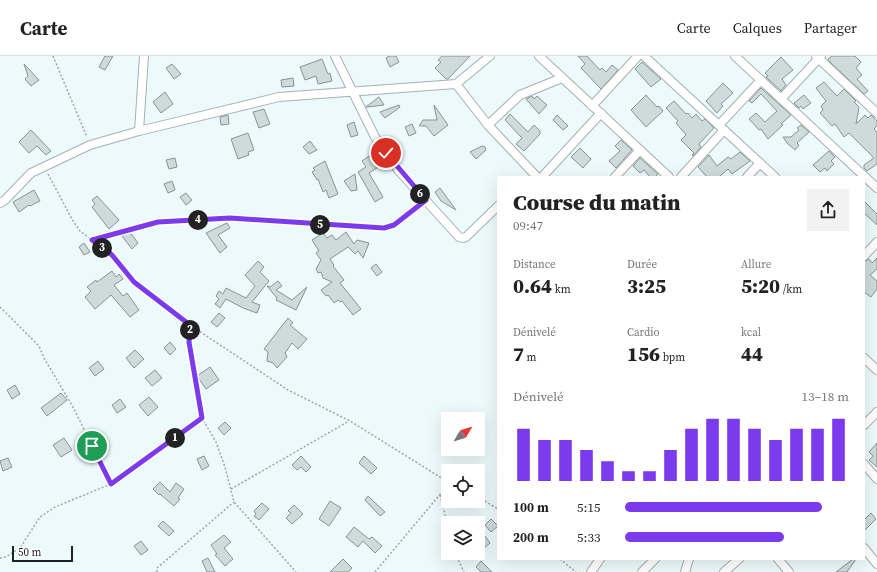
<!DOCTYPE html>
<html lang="fr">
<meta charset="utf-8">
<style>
:root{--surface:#fff;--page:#f2f2f2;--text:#222;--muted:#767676;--line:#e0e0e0;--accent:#7c3aed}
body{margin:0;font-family:"Source Serif 4",serif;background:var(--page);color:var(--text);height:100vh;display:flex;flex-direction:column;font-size:15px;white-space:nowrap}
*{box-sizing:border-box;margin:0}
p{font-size:13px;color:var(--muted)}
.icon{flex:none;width:22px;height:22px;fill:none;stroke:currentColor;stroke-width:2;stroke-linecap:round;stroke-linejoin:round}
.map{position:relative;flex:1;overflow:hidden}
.side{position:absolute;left:497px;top:120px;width:368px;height:384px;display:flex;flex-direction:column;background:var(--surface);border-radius:0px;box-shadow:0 4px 16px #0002}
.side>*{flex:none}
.needle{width:26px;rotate:52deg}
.fabs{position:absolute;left:441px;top:356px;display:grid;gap:8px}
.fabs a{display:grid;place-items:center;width:44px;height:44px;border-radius:0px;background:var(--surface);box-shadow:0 4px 16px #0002;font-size:20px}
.scale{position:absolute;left:12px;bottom:10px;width:61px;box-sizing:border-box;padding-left:4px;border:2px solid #1e2223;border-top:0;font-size:11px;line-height:14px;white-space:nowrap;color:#1e2223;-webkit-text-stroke:3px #fff;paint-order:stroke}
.pin{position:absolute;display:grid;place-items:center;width:34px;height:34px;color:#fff;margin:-17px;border:2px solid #fff;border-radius:50%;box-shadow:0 1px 4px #0007}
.km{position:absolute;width:20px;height:20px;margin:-10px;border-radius:50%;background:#222;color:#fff;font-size:11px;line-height:20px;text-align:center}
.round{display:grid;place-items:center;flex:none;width:42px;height:42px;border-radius:0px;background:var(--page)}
.summary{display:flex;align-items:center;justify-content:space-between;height:68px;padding:0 16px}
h1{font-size:22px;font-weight:800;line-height:30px}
.stats{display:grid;grid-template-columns:repeat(3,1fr);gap:6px;height:68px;padding:4px 16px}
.stats div{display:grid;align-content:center}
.stats b{font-size:20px;font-weight:800}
.stats small{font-size:11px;font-weight:400}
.stats p{font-size:11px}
.chart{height:112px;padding:8px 16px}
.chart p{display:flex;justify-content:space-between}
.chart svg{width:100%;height:72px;margin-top:4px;stroke:var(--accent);stroke-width:6}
ul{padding:0 16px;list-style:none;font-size:13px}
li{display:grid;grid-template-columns:64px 48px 1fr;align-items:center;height:30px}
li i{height:10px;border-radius:5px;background:var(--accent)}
header{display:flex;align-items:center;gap:24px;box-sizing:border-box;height:56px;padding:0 20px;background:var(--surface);border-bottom:1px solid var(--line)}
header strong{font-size:19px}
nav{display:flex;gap:22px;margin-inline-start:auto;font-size:14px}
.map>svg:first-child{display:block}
.building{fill:#cedbdb;stroke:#879394}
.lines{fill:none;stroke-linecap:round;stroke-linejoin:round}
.minor-casing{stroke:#a5b1b2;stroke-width:10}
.path{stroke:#9da6a7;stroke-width:1.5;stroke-dasharray:2 2;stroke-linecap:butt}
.minor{stroke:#fff;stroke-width:8}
.route-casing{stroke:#fff;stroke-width:8}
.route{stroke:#7c3aed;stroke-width:5}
</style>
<header>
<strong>Carte</strong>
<nav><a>Carte</a><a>Calques</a><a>Partager</a></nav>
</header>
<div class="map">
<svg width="877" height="516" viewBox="0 0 877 516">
<rect width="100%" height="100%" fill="#edfafb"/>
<!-- building -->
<g class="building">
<polygon points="105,0 113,0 105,14 99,11"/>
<polygon points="389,0 396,0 399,6 390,11 386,2"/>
<polygon points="442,0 470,0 448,23 446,23 435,12 441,6 438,4"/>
<polygon points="578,0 587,0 600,14 602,12 606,16 612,9 618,14 601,33 581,12 585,8"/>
<polygon points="832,0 855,0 861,6 856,12 862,19 857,23 868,35 864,38 830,6 828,3"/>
<polygon points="781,1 793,14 782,23 786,29 781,35 766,21 768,20 765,17"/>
<polygon points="322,3 328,18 330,17 332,25 318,28 316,20 305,24 300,11"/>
<polygon points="642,6 661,23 651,31 635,13"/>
<polygon points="24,8 39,24 31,30 25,23 28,20"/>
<polygon points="172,8 181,18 174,23 166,12"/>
<polygon points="293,22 294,30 282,31 281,24"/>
<polygon points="824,26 837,40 844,33 856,45 854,46 859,51 856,68 865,59 868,62 871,59 877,65 877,70 874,73 877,76 877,108 867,115 864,112 864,109 874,102 849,77 844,81 835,68 832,70 820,57 823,54 821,50 826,45 816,32"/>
<polygon points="723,27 733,37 721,48 723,50 717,57 706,45"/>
<polygon points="761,32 791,59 781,68 783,69 768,83 761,73 759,74 749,63 756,57 765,66 777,55 761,38 752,47 749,45"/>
<polygon points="165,36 173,48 161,57 153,46"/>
<polygon points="646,39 657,51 659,50 663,55 646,71 631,54"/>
<polygon points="804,39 811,47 803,53 801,50 799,52 794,47"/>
<polygon points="532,40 534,43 537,40 547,49 539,58 526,43"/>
<polygon points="379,41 384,49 367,51 366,51"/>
<polygon points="674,45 686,58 688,57 692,62 696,58 702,65 705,63 714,72 699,88 701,91 693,100 692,99 694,97 681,84 686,79 676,67 678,65 666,52"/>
<polygon points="399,49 400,51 385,62 380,56"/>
<polygon points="434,49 448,69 434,80 426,70 419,70 423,64 437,64"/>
<polygon points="264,53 270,68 259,72 253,56"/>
<polygon points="510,58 528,76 534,69 540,75 540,78 524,95 516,88 522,82 505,64"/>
<polygon points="228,59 229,68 221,69 220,61"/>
<polygon points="557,59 568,70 563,74 553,64"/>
<polygon points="354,66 358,79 351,81 347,69"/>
<polygon points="412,68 416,77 409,80 405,71"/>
<polygon points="801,69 809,76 797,87 799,89 795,94 787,87 783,81 791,81 799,74 797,72"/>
<polygon points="31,74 51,95 46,99 37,90 29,97 19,86"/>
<polygon points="248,77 254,94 248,96 249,99 238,103 231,83"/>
<polygon points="621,84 632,94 616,112 609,105 620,95 615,90"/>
<polygon points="310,85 317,94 309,98 303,91"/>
<polygon points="482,90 485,91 486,94 476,103 470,96"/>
<polygon points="580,92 591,103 583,112 571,101"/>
<polygon points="829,95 835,101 831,105 834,108 827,115 825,112 820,116 813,109"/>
<polygon points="740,96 750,105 732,118 728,113 719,121 707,121 698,111 709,99 717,110 728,101 731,103"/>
<polygon points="369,100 377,112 369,117 383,141 375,146 358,116 366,111 362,105"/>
<polygon points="175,102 177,111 169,113 166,104"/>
<polygon points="640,102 658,118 655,121 650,121 644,114 640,117 633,110"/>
<polygon points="325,105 338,138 329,142 326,134 323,136 318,123 317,124 312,116 315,114 313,112"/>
<polygon points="355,118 357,134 351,135 344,125"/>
<polygon points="172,125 175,134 168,137 164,128"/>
<polygon points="440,132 456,154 441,145 435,136"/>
<polygon points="34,134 40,145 30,150 29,149 19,156 13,146"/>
<polygon points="186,137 192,144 186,149 180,141"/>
<polygon points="97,140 119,164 109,173 92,151 95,148 92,144"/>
<polygon points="864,145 877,158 877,169 864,157"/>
<polygon points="227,167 230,172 218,179 227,191 220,197 206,177"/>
<polygon points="129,175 138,187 132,193 122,180"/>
<polygon points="346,176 354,188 357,184 369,187 363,202 358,195 355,198 348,191 330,203 334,209 333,210 344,224 340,227 361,253 353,259 342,245 340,246 338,244 334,247 328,239 326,240 321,234 332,226 323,222 321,216 318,217 316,213 321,204 316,197 319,195 312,184 323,177 327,182 332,179 336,184"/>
<polygon points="84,187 90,196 84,199 79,191"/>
<polygon points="877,202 877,213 870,219 877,225 877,233 871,241 864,236 864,206 869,203 872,207"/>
<polygon points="258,205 264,211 260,216 269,225 252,246 260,249 257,257 243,252 226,243 220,252 215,248 219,243 216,240 219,235 223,238 226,232 246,242 255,230 245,219"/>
<polygon points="376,208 382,216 377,220 371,212"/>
<polygon points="112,215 116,221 119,218 123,223 114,229 123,240 127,237 139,254 130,261 111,239 95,253 85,241 91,235 87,231 96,224 97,226"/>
<polygon points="278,225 282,230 276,234 292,244 307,231 296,254 276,244 277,242 267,230 270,231"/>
<polygon points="219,257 225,262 217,271 211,266"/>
<polygon points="288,262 293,267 290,269 307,283 298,293 292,287 285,297 287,301 277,312 273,307 267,305 268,296 264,293"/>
<polygon points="170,286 176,293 170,299 164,292"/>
<polygon points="135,294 144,303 134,312 126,302"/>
<polygon points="98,305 104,313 95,320 89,312"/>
<polygon points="210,311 219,324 206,333 197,320"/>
<polygon points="155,314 162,322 152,330 145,322"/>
<polygon points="15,329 20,338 12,343 7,334"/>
<polygon points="61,337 67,344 47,360 41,352"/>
<polygon points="149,341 158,351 148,360 139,349"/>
<polygon points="120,343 126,351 117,357 112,349"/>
<polygon points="225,366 231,372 224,379 218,372"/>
<polygon points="64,382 72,394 61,401 53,389"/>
<polygon points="877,387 877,411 869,404 873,400 869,396"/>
<polygon points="204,400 209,410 202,414 197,403"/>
<polygon points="301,400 311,411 306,416 301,411 297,414 292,409"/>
<polygon points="364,400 377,412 371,418 359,407"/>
<polygon points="8,402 12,411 3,415 0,405"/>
<polygon points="160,426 170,436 176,427 184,433 178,442 180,443 174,450 160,438 159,439 153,433"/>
<polygon points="368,440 385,456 380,460 365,444"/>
<polygon points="330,445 341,452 329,470 319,463"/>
<polygon points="262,447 269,453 259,464 254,460 256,458 254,455"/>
<polygon points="294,449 303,458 292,468 286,462 291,457 288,455"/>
<polygon points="871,457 876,463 864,475 864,464"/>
<polygon points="491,463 498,470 491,476 485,469"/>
<polygon points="163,465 174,475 169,480 158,470"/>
<polygon points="354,471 369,483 372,481 382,490 375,497 363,485 358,491 346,481"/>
<polygon points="224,479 231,486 224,492 233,503 225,510 215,499 217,498 211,489"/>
<polygon points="485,480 490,487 482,494 478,489 478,486"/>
<polygon points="141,485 148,494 141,499 134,490"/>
<polygon points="208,502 215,516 207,516 202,505"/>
<polygon points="343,503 352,512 348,516 330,516"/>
<polygon points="853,503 856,503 847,516 836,516"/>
<polygon points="481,505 492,516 481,516 476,511"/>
</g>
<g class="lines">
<!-- minor casing -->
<g class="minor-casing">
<g id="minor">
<polyline points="335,0 375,81 386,97 399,115 459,181 463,182 466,181 498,150"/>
<polyline points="539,0 669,121"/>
<polyline points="644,0 775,121"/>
<polyline points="735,0 877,132"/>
<polyline points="816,0 877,57"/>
<polyline points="456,28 488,69 537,121"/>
<polyline points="781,43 821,0"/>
<polyline points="592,50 638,0"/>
<polyline points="488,69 520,39 562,22"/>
<polyline points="719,69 761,24"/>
<polyline points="139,75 144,0"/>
<polyline points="542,121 601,57"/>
<polyline points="615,121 640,94"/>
<polyline points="681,121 724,74"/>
<polyline points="747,121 760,107"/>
<polyline points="0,147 5,144 31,117 90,89 139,75 279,41 456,28 490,0"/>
<polyline points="864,200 877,186"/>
<polyline points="864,302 877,314"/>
<polyline points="864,369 877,356"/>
<polyline points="864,408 877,423"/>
<polyline points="864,492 877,508"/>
<polyline points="778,503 789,516"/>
<polyline points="591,516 600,503"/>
<polyline points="642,516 655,503"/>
<polyline points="685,516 689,503"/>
<polyline points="724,516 739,503"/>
</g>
</g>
<!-- path -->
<g class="path">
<polyline points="53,0 87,81"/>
<polyline points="48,118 73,165 80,175 112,199 134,226 190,269 189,285 202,362 216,386 225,411 234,446 296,516"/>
<polyline points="92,184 158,166 230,162 384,172 394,169 419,149"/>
<polyline points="0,251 39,290 44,302 73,351 111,428"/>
<polyline points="190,269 288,334 350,365 448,426"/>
<polyline points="231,433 349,365"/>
<polyline points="440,439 448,470"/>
<polyline points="478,441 498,453"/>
<polyline points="455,497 464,516"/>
<polyline points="0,502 6,501 20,492 40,461 55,451 111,428 202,362"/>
<polyline points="560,503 576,516"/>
<polyline points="157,516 157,512 234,446"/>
<polyline points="375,516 448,429"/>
</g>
<!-- minor -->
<use href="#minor" class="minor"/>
</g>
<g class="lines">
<!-- route casing -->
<g class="route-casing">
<polyline id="route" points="92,390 111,428 202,362 189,286 190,269 134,226 112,199 92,184 158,166 230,162 384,172 394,169 426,144 386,97"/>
</g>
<!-- route -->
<use href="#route" class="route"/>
</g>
</svg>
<div class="fabs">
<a><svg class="needle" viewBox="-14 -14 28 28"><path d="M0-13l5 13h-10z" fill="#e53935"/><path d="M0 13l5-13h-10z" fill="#767676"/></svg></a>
<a><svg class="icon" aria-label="locate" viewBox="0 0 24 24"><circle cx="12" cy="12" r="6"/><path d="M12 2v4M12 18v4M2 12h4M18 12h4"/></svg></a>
<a><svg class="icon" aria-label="layers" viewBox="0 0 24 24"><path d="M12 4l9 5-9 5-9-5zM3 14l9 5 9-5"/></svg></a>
</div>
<div class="scale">50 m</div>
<div class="pin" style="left:92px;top:390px;background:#1e9e55"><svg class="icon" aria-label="arrive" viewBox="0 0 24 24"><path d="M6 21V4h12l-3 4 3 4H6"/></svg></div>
<div class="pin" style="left:386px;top:97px;background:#d93025"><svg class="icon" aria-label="check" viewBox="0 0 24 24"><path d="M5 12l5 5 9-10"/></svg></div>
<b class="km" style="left:175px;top:382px">1</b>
<b class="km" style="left:190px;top:274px">2</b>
<b class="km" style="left:102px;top:192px">3</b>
<b class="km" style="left:198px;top:164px">4</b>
<b class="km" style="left:320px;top:169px">5</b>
<b class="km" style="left:420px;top:138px">6</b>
<section class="side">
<div class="summary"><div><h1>Course du matin</h1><p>09:47</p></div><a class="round"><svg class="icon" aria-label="share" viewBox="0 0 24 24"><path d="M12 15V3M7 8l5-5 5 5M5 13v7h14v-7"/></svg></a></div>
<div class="stats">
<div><p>Distance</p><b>0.64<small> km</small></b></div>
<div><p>Durée</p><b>3:25</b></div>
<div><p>Allure</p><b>5:20<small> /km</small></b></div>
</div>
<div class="stats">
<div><p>Dénivelé</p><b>7<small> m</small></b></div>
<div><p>Cardio</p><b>156<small> bpm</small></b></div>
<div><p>kcal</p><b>44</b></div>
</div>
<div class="chart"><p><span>Dénivelé</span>13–18 m</p>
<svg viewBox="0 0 160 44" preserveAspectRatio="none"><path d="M5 44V12M15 44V19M25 44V19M35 44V25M45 44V32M55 44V38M65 44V38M75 44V25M85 44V12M95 44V6M105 44V6M115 44V12M125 44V19M135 44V12M145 44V12M155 44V6"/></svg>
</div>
<ul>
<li><b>100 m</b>5:15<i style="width:88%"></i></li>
<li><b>200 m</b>5:33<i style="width:71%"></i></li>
</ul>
</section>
</div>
